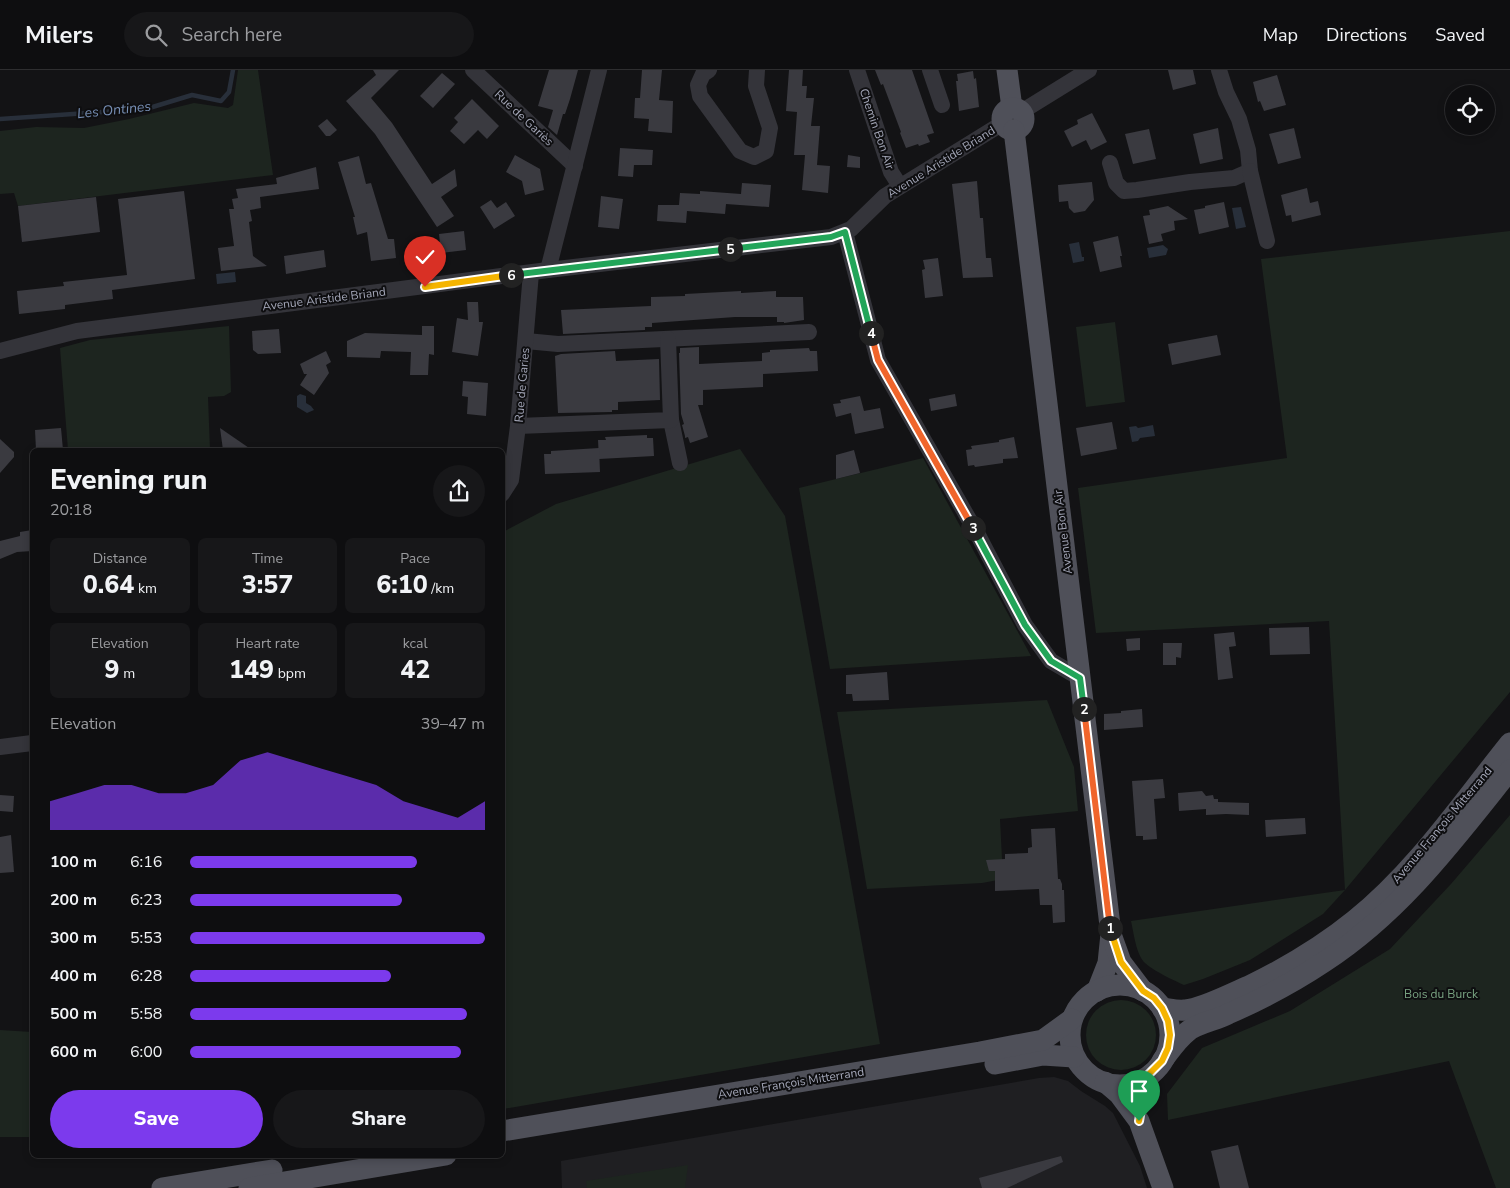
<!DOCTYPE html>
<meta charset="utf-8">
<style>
:root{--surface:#0e0e10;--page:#171719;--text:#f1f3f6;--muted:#9b9c9f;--line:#2e2e30;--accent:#7c3aed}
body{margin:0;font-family:"Nunito Sans",sans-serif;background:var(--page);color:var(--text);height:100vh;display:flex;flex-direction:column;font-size:19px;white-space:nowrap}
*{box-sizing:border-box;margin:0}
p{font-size:16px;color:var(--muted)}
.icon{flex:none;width:28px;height:28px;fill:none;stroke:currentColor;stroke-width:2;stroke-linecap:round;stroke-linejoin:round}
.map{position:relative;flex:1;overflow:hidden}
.drawer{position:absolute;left:30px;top:378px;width:475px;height:710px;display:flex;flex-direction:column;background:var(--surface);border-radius:8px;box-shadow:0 2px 8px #0003,0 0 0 1px var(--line)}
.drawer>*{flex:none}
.controls{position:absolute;left:1445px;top:15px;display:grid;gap:10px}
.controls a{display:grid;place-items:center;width:50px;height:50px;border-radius:50%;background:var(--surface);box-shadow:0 2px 8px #0003,0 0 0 1px var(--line);font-size:25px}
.pin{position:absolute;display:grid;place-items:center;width:42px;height:42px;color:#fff;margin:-51px -21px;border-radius:50% 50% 50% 0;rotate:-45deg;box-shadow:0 0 5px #0007}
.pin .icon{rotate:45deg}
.km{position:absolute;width:25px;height:25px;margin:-12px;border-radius:50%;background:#222;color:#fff;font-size:14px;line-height:25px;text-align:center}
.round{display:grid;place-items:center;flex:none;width:52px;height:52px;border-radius:26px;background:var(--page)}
.overview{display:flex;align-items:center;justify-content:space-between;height:85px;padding:0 20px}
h1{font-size:28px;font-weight:800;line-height:38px}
.stats{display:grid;grid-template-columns:repeat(3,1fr);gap:8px;height:85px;padding:5px 20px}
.stats div{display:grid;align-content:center;border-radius:8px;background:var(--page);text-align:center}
.stats b{font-size:25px;font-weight:800}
.stats small{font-size:14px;font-weight:400}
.stats p{font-size:14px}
.chart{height:140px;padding:10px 20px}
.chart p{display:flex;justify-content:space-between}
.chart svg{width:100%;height:90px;margin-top:5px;fill:var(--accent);opacity:.7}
.action{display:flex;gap:10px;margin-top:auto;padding:10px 20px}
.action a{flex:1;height:58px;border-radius:30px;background:var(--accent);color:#fff;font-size:20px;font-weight:800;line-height:58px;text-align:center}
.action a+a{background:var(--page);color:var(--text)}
ul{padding:0 20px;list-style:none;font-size:16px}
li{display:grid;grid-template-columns:80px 60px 1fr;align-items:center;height:38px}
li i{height:12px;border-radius:6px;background:var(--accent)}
header{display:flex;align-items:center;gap:30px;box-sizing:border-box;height:70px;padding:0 25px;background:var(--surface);border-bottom:1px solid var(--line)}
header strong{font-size:24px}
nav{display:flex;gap:28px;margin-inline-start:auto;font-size:18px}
.search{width:350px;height:45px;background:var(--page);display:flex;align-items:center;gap:12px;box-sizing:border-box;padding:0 18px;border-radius:28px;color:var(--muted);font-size:19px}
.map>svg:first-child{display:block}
.built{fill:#1f1f22}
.green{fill:#1d251f}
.water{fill:#282f3a}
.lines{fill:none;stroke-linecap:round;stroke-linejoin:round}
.stream{stroke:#282f3a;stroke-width:4.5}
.building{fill:#3a3a40}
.minor{stroke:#34343a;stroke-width:16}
.major{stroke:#4f5059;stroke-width:21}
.split-1-casing{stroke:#fff;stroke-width:10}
.split-2-casing{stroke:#fff;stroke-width:10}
.split-3-casing{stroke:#fff;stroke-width:10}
.split-4-casing{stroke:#fff;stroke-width:10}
.split-5-casing{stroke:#fff;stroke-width:10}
.split-6-casing{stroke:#fff;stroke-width:10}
.split-7-casing{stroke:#fff;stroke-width:10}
.split-1{stroke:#f5b400;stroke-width:6}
.split-2{stroke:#f0652b;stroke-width:6}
.split-3{stroke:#22a559;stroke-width:6}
.split-4{stroke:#f0652b;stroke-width:6}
.split-5{stroke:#22a559;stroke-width:6}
.split-6{stroke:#22a559;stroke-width:6}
.split-7{stroke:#f5b400;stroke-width:6}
.labels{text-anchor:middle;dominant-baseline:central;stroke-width:4;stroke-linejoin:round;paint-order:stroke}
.street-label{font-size:12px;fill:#a3a6b7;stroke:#0e0e10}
.park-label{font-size:12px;fill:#79a382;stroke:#0e0e10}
.water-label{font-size:14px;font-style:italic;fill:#778fb5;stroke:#0e0e10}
</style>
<header>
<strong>Milers</strong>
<div class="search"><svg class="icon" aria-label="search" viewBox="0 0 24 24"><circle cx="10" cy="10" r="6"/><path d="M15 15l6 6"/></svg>Search here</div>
<nav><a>Map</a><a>Directions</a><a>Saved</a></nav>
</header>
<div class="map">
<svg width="1510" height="1118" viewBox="0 0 1510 1118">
<rect width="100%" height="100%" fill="#131315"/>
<!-- built -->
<polygon class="built" points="1054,1007 1068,1011 1081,1021 1105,1036 1113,1043 1140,1096 1147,1118 562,1118 561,1091 1039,1008"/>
<!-- green -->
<g class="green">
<polygon points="238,0 258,0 273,105 18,136 14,123 0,124 0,61 36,57 84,58 129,49 194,33 228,38 233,35"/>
<path d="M1510 161V622L1345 820 1323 844 1250 890 1203 909 1184 915C1175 911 1152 900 1145 893 1136 884 1134 864 1131 851L1345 820 1329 551 1096 563 1078 418 1287 388 1261 189Z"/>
<polygon points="1115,252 1125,332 1086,337 1076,257"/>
<polygon points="229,256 231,322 224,326 208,327 210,380 68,380 60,278 90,270"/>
<polygon points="740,379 785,446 880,974 503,1039 503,462 556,434"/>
<polygon points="923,388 1031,586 830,599 799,418"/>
<polygon points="1047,630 1074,697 1078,741 1000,749 1003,809 982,813 867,819 837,642"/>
<polygon points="1510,745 1510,1118 1496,1118 1449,991 1168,1050 1167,1024 1202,978 1290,941 1390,879 1451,814"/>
<circle cx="1121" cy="965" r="35"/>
<polygon points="0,960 32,962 32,1067 0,1067"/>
<polygon points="688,1095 685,1118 587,1118 586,1111"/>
</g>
<!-- water -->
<g class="water">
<polygon points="1241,137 1246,157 1236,159 1232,138"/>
<polygon points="1079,172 1082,187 1084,187 1084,191 1073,193 1069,174"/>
<polygon points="1163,175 1168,179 1166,185 1149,188 1147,178"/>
<polygon points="235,202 236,212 217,214 216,204"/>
<polygon points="300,324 306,326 306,333 311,336 314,340 307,343 297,337 297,326"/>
<polygon points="1153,355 1155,366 1140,368 1138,371 1132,372 1129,357 1136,356 1138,358"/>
</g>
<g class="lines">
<!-- stream -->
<polyline class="stream" points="0,49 146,39 192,25 221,31 229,22 233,0"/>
</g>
<!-- building -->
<g class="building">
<polygon points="373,0 399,0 371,28 392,53 432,114 455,99 457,116 441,127 454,146 437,157 375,64 346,31 376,5"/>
<polygon points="549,0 578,0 570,29 565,44 563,44 557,65 548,57 553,40 538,36"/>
<polygon points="642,0 662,0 659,30 673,31 672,63 648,61 649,49 634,48 635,28 640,28"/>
<polygon points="789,0 803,0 802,16 807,16 806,28 814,28 811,56 820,56 817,95 830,96 828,123 802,120 805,85 794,85 797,42 786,41"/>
<polygon points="875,0 912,0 934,63 927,65 930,72 919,76 918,74 906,78 900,63 901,62 883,14 881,15"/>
<polygon points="1168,0 1193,0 1196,14 1173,20"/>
<polygon points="973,1 974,9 976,8 979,37 959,41 956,11 958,11 957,4"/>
<polygon points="442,3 455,14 433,38 420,26"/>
<polygon points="1277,5 1286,35 1264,41 1260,31 1258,32 1253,12"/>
<polygon points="472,29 499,56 487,69 478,60 464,74 450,61 458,52 454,48"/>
<polygon points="1092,43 1107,72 1091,80 1086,70 1072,77 1064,61 1078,54 1077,50"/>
<polygon points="327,49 337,60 330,66 326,66 318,56"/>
<polygon points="1218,58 1223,89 1200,94 1193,64"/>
<polygon points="1294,58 1301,88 1278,94 1269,64"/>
<polygon points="1149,59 1156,89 1133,94 1125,64"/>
<polygon points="620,78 653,80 652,95 634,95 633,107 618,106"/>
<polygon points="515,85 540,99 544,120 525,125 522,111 506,102"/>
<polygon points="848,85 860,87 860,98 847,97"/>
<polygon points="359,86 366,114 371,113 388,169 394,169 396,188 371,191 367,162 357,165 353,147 355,147 338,92"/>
<polygon points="316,97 319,119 260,127 261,138 250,140 252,151 249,152 253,186 267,196 221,201 218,178 234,176 229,139 234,139 232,129 238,128 236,119 277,114 276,108"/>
<polygon points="977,111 980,148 983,148 986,188 991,188 993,207 963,208 952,114"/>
<polygon points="1092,112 1094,130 1085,141 1074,143 1069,138 1068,131 1059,132 1058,115"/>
<polygon points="742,113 771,115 769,137 726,134 725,144 687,141 686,153 657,151 658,135 679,135 680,123 700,124 700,121 741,124"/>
<polygon points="1307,118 1310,133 1318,131 1321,145 1292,152 1291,145 1286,146 1281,125"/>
<polygon points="184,121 195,209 112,220 113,229 65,235 65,239 19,244 17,221 64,216 63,212 127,205 118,129"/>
<polygon points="601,126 623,129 619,159 598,157"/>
<polygon points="96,127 100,162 22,172 18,136"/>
<polygon points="491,130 497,138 506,132 515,146 494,159 480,137"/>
<polygon points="1224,132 1229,157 1199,164 1194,140 1205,138 1205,136"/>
<polygon points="1168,136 1188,149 1174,151 1175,160 1161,164 1163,171 1149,174 1143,146 1150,145 1149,140"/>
<polygon points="464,161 466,180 441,183 439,164"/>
<polygon points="1118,166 1122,186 1120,186 1122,197 1100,202 1093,172"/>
<polygon points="324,180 326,197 286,204 284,186"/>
<polygon points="938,188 943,226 925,228 922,200 925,199 923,190"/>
<polygon points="741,221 741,223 776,221 776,227 803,227 804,250 784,253 784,252 777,252 777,247 735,247 652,253 652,257 645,257 645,260 563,264 561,240 651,236 651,227 685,226 685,224"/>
<polygon points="467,232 478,232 479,252 483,252 478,286 452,282 457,248 468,250"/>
<polygon points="422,256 434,256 434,285 429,284 428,305 410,305 411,282 381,281 380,288 347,287 347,271 365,263 422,265"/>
<polygon points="279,259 281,283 258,284 253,280 252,261"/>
<polygon points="1217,265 1221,285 1172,295 1168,274"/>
<polygon points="699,277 699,294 762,291 762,283 770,282 770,280 809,278 810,281 817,281 818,301 763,304 763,317 703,320 703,335 698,335 708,367 690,373 688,367 685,368 685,366 682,355 684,354 681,344 679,283 680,283 680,278"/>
<polygon points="326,281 331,292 326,295 329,303 314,325 300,315 307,304 304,304 300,294"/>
<polygon points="615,281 616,291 659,289 660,330 618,332 618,340 612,340 612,342 558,343 555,286 561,284"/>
<polygon points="463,311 488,313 486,346 467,344 468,327 462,326"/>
<polygon points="955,324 957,336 931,341 929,329"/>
<polygon points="860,326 864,341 880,338 884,358 855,364 851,343 836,347 833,334 841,333 840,330"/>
<polygon points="1112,352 1117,379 1081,386 1076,358"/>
<polygon points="61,358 63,380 36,380 35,360"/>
<polygon points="220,358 252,380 223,380"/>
<polygon points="647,365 647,368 653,368 654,386 599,389 598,370 606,370 605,367"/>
<polygon points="1014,367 1018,388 1003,389 1003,393 975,397 974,395 968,396 966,380 972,379 971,376 999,372 999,370"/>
<polygon points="0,369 14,382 14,387 0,403"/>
<polygon points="599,378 600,402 545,404 544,384 551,384 551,381"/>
<polygon points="854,380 860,403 836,409 836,385"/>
<polygon points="32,460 32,481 17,482 0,489 0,471 20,466 20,462"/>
<polygon points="1309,557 1310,584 1270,585 1269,558"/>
<polygon points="1234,562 1236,576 1229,577 1233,608 1218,610 1214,564"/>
<polygon points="1140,568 1140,580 1127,581 1126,569"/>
<polygon points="1163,573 1182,573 1181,588 1176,587 1176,595 1163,595"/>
<polygon points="887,602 889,630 853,631 852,624 846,624 846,605"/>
<polygon points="1142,639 1143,657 1104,660 1104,644 1121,643 1121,641"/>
<polygon points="1163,709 1165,728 1154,729 1157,769 1143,770 1143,766 1136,766 1132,711"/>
<polygon points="1202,721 1206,726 1213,725 1214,729 1218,729 1218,732 1249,733 1249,745 1226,744 1206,745 1206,739 1179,741 1178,723"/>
<polygon points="0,725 14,726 13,742 0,741"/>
<polygon points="1305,748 1306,764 1266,767 1265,750"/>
<polygon points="1055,758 1058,809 1060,809 1062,814 1062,820 1064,820 1065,852 1053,853 1052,835 1040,835 1039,819 995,821 995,801 989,801 986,790 1005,789 1005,784 1028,783 1028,778 1032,777 1031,759"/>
<polygon points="11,765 14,802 0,803 0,767"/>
<polygon points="1238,1075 1249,1118 1220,1118 1211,1081"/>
<polygon points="1061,1086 1063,1092 1007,1118 982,1118 979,1108"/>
</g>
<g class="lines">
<!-- minor -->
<g class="minor">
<polyline points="473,0 575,96"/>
<polyline points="709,0 703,4 698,15 700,26 740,81 754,87 766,81 770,58 756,16 757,0"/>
<polyline points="857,0 891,102 900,116"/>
<polyline points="930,0 942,35"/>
<polyline points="1021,42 1089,0"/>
<polyline points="1110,93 1116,113 1124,121 1137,120 1190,112 1234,108 1250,101 1248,80 1239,49 1226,22 1219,0"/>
<polyline points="1250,101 1267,171"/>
<polyline points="845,162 878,290 979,467 1025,555 1051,591 1080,608"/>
<polyline points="548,200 599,0"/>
<polyline points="526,271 558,274 809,262"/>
<polyline points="0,281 77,261 548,200 831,167 851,159 885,126 1003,53"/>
<polyline points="671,350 680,393"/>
<polyline points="518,356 671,350 668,269"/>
<polyline points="502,424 511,410 518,356 531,203"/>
<polyline points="0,677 32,673"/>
</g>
<!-- major -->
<g class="major">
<polyline points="1007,0 1012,38"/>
<circle cx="1013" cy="49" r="11"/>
<polyline points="1014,60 1111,864 1108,893 1097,921"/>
<polyline points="1112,867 1121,892 1143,921"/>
<circle cx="1120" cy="965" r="50"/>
<path d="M1162 938C1170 939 1178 941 1185 940 1202 939 1232 923 1249 916 1286 898 1323 876 1355 850 1416 801 1461 734 1510 673"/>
<path d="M1162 991C1170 981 1177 970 1187 962 1195 954 1217 950 1228 944 1262 929 1294 912 1324 892 1401 842 1454 770 1510 700"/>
<polyline points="995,994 1043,985 1074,987"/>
<polyline points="1105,1012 1119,1024 1139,1051 1163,1118"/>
<polyline points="502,1061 980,982 1043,970 1072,949"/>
<polyline points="162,1118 272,1100"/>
<polyline points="249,1118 446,1085"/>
</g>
</g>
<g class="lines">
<!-- split-1 casing -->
<g class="split-1-casing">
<polyline id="split-1" points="1110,858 1121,892 1143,921 1154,928 1162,938 1168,951 1170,965 1168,978 1162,991 1147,1006 1139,1051"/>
</g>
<!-- split-2 casing -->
<g class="split-2-casing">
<polyline id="split-2" points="1084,639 1110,858"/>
</g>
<!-- split-3 casing -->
<g class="split-3-casing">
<polyline id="split-3" points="973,458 1025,555 1051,591 1080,608 1084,639"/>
</g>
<!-- split-4 casing -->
<g class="split-4-casing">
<polyline id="split-4" points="871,263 878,290 973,458"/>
</g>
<!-- split-5 casing -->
<g class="split-5-casing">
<polyline id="split-5" points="730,179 831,167 845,162 871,263"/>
</g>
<!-- split-6 casing -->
<g class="split-6-casing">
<polyline id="split-6" points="511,205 730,179"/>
</g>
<!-- split-7 casing -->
<g class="split-7-casing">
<polyline id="split-7" points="425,217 511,205"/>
</g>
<!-- split-1 -->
<use href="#split-1" class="split-1"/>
<!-- split-2 -->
<use href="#split-2" class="split-2"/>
<!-- split-3 -->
<use href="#split-3" class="split-3"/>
<!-- split-4 -->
<use href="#split-4" class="split-4"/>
<!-- split-5 -->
<use href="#split-5" class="split-5"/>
<!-- split-6 -->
<use href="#split-6" class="split-6"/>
<!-- split-7 -->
<use href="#split-7" class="split-7"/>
</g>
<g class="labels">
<!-- street labels -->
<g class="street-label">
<text transform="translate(524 48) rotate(43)">Rue de Gariès</text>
<text transform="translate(877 59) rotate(71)">Chemin Bon Air</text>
<text transform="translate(941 92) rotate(-32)">Avenue Aristide Briand</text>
<text transform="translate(324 229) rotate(-7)">Avenue Aristide Briand</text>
<text transform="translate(522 315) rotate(-85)">Rue de Garies</text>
<text transform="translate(1063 462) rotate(-97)">Avenue Bon Air</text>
<text transform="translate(1442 755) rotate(-50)">Avenue François Mitterrand</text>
<text transform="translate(791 1013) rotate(-9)">Avenue François Mitterrand</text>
</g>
<!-- park labels -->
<g class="park-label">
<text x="1441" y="924">Bois du Burck</text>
</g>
<!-- water labels -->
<g class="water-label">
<text transform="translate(114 40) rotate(-6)">Les Ontines</text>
</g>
</g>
</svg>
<div class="controls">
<a><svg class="icon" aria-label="locate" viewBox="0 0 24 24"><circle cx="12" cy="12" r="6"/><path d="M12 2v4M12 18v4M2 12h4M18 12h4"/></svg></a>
</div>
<div class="pin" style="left:1139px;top:1051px;background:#1e9e55"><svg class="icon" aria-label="arrive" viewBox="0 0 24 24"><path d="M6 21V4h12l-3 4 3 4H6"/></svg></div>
<div class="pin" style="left:425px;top:217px;background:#d93025"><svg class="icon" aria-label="check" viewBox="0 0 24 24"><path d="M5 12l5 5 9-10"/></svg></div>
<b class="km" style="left:1110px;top:858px">1</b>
<b class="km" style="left:1084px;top:639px">2</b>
<b class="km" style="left:973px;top:458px">3</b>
<b class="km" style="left:871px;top:263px">4</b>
<b class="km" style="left:730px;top:179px">5</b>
<b class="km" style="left:511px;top:205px">6</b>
<section class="drawer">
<div class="overview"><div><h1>Evening run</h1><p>20:18</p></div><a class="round"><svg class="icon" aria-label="share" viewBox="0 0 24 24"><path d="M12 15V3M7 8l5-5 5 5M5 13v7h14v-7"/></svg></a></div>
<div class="stats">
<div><p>Distance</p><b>0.64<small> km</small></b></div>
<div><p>Time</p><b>3:57</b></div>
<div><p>Pace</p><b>6:10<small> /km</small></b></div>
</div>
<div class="stats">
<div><p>Elevation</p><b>9<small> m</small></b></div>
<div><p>Heart rate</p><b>149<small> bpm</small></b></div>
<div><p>kcal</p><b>42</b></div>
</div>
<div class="chart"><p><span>Elevation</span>39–47 m</p>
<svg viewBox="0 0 160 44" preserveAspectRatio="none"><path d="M0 44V30L10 26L20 22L30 22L40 26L50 26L60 22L70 10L80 6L90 10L100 14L110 18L120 22L130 30L140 34L150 38L160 30V44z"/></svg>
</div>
<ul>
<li><b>100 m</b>6:16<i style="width:77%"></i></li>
<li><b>200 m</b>6:23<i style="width:72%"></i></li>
<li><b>300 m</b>5:53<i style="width:100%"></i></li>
<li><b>400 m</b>6:28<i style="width:68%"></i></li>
<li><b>500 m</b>5:58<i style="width:94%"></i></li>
<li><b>600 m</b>6:00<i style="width:92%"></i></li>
</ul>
<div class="action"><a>Save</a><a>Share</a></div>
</section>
</div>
